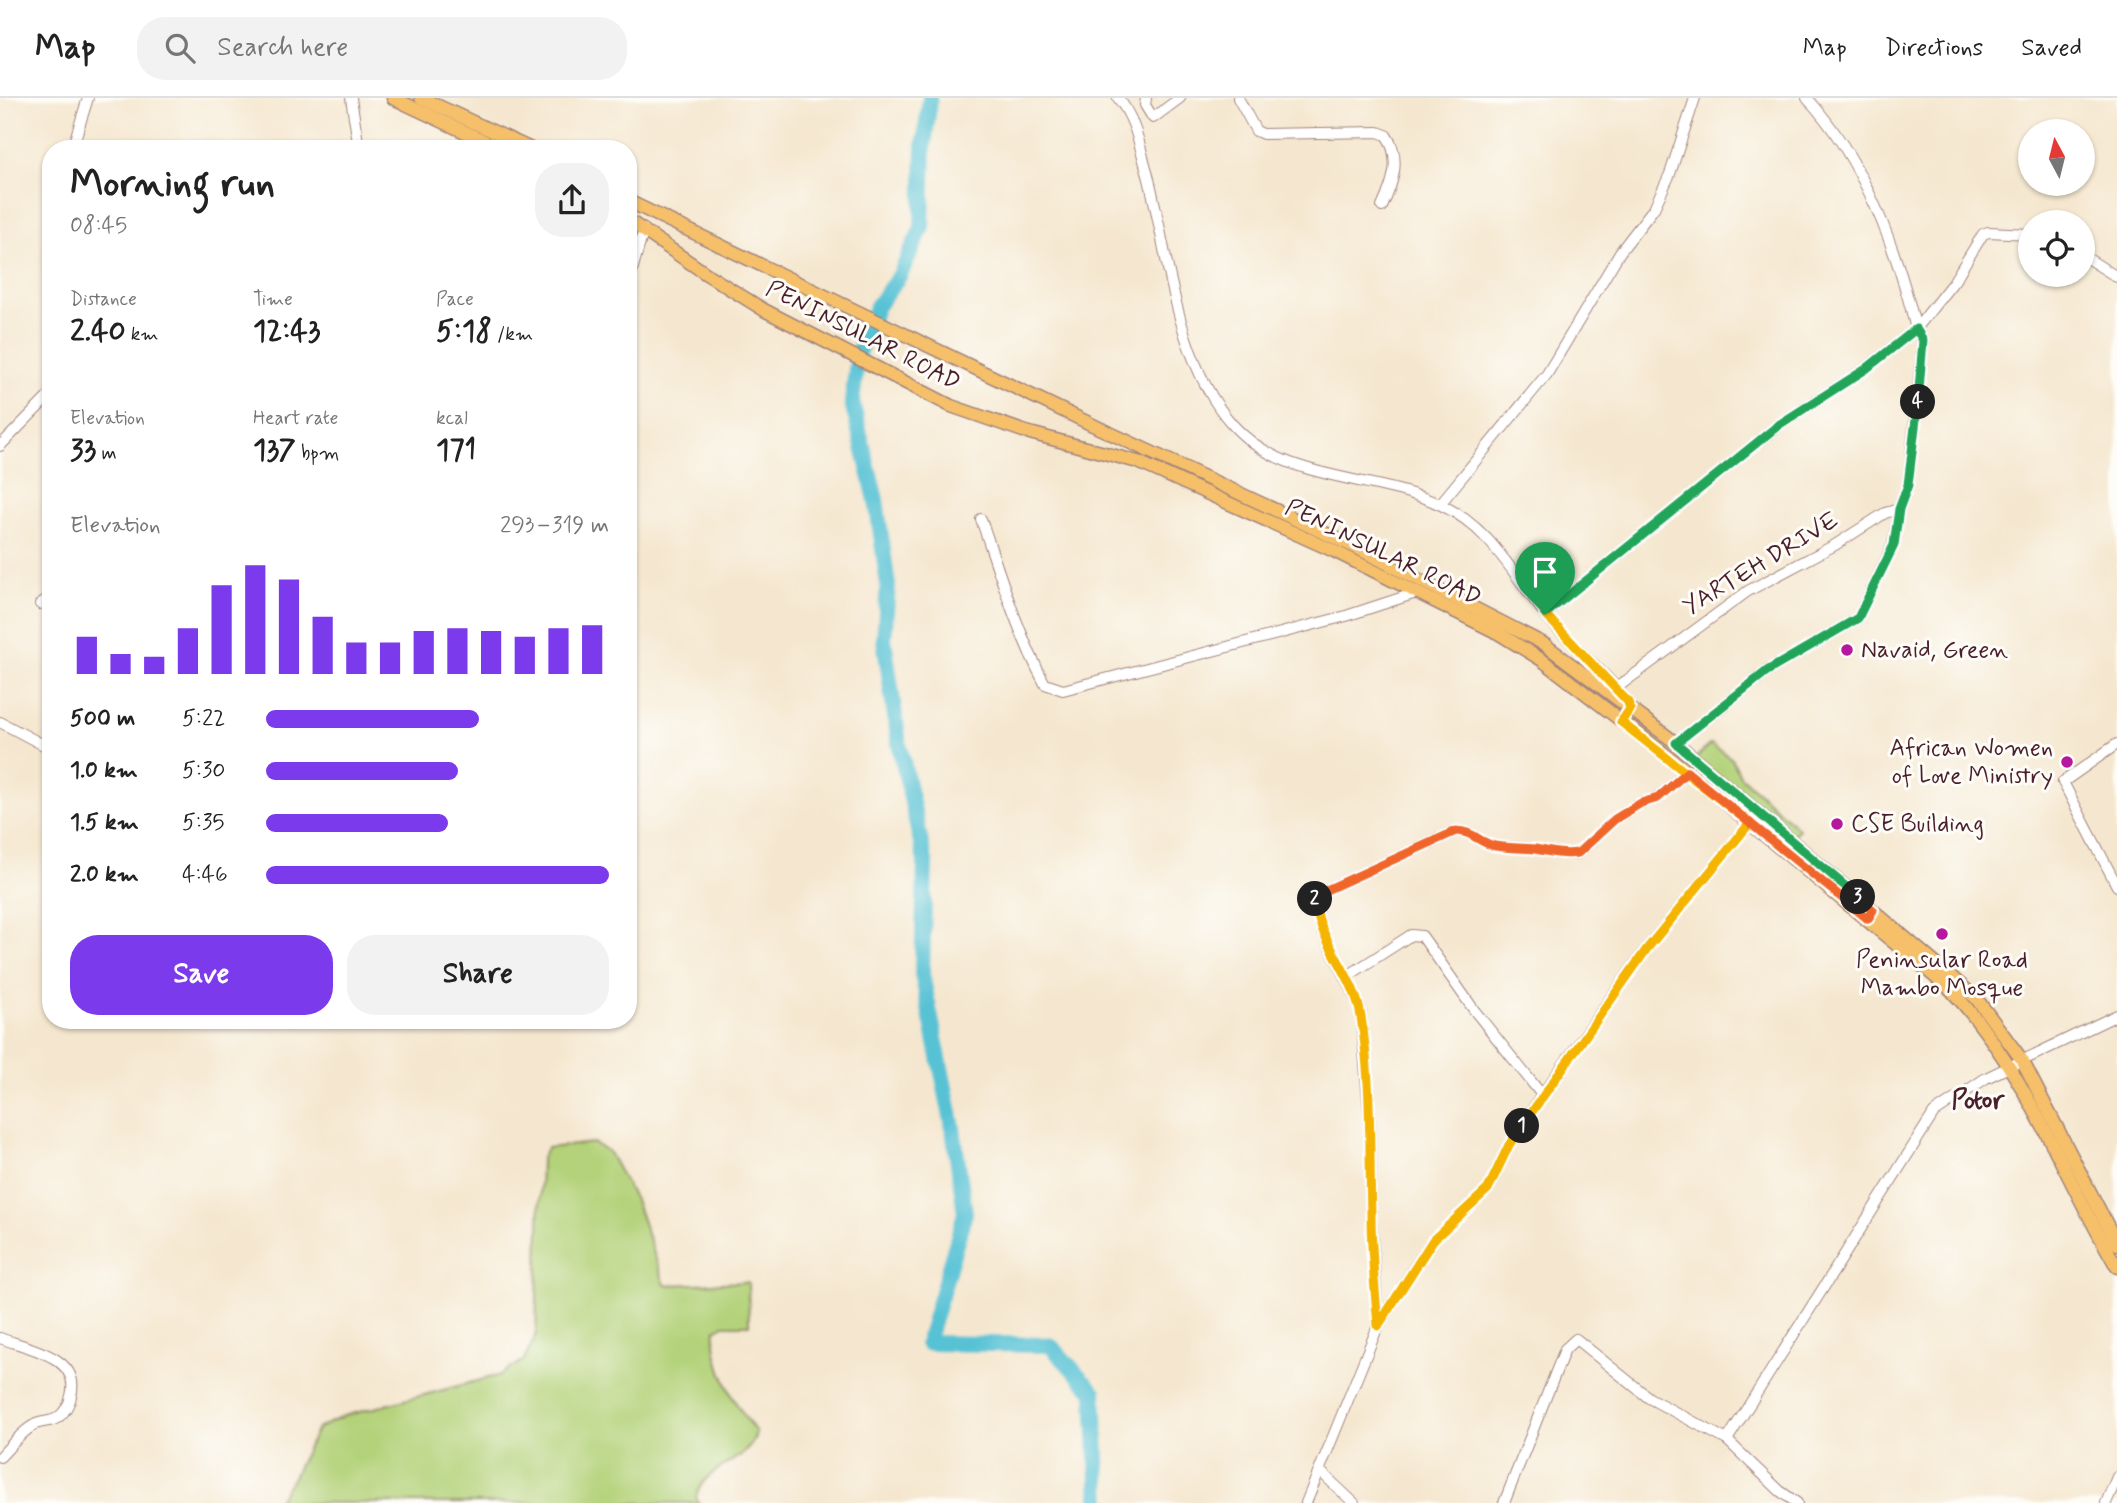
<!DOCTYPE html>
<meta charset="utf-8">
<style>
:root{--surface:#fff;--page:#f2f2f2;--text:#222;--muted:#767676;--line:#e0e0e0;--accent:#7c3aed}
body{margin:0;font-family:Mynerve,sans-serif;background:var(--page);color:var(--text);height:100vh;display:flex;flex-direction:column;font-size:26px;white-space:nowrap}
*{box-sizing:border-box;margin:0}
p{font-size:23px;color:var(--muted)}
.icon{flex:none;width:38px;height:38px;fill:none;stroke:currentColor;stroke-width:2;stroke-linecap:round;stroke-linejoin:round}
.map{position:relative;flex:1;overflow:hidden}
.drawer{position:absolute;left:42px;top:42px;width:595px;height:889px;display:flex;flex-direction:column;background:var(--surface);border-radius:28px;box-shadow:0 2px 5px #0004}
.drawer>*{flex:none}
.needle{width:46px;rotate:353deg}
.buttons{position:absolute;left:2018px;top:21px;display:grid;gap:14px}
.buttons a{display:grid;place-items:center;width:77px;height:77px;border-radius:50%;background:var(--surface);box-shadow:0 2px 5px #0004;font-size:35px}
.pin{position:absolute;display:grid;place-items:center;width:60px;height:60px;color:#fff;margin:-72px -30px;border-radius:50% 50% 50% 0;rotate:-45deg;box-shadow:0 0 7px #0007}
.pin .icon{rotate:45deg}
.km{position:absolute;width:35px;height:35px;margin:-18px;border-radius:50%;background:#222;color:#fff;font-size:19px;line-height:35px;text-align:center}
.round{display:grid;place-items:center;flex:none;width:74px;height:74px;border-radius:28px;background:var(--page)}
.head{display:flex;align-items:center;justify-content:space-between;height:119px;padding:0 28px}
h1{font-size:38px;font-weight:700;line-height:52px}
.stats{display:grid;grid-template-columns:repeat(3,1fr);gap:10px;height:119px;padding:7px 28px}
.stats div{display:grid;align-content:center}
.stats b{font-size:30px;font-weight:700}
.stats small{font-size:19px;font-weight:400}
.stats p{font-size:19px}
.chart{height:196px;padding:14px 28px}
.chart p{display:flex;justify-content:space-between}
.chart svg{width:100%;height:126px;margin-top:7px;stroke:var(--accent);stroke-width:6}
.primary-button{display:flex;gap:14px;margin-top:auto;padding:14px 28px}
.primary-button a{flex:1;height:80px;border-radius:28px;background:var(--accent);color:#fff;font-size:28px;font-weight:700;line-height:80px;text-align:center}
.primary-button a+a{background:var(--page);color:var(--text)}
ul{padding:0 28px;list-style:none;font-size:23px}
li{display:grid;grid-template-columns:112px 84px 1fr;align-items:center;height:52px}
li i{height:18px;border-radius:9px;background:var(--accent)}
header{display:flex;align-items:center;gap:42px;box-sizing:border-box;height:98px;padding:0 35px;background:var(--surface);border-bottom:2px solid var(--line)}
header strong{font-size:33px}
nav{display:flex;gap:38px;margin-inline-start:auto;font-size:24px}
.search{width:490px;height:63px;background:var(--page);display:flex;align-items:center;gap:18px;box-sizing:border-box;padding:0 24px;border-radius:28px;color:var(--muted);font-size:26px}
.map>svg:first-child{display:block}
.green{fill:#b3d279;stroke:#7e7852;stroke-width:2}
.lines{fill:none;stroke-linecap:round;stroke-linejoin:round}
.river{stroke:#59c2d5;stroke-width:16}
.minor-casing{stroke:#a0837d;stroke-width:12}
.major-casing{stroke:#a0837d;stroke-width:15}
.minor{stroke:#fff;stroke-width:10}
.major{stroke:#f6c06b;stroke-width:12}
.split-1-casing{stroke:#fff;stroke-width:14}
.split-2-casing{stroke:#fff;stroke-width:14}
.split-3-casing{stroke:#fff;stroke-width:14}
.split-4-casing{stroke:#fff;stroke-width:14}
.split-5-casing{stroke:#fff;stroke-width:14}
.split-1{stroke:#f5b400;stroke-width:9}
.split-2{stroke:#f5b400;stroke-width:9}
.split-3{stroke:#f0652b;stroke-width:9}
.split-4{stroke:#22a559;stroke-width:9}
.split-5{stroke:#22a559;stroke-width:9}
.poi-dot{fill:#b5179e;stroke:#fdfcf7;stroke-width:2.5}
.labels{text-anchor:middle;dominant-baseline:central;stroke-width:6;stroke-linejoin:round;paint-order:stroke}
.street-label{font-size:24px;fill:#4a1f2b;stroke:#fdfcf7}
.poi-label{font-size:24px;fill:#4a1f2b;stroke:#fdfcf7;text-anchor:start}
.neighbourhood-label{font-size:26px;font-weight:bold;fill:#4a1f2b;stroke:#fdfcf7}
</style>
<header>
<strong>Map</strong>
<div class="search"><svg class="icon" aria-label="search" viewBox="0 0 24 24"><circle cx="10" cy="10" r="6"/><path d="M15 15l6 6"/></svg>Search here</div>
<nav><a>Map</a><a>Directions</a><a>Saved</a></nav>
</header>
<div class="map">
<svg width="2117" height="1405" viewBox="0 0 2117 1405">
<rect width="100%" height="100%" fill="#fdfcf7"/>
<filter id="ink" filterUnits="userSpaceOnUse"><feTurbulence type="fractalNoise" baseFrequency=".0143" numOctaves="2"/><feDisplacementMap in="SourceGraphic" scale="14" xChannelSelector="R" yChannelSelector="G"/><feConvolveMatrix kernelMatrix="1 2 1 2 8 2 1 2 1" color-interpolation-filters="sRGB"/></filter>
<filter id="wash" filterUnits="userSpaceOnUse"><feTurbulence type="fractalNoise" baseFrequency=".00686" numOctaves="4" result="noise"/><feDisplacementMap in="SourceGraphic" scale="28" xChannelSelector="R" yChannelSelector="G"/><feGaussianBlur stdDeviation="1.57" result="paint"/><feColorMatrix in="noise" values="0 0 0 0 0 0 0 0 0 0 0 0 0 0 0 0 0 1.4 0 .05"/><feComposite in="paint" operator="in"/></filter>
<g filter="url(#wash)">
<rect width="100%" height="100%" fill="#f5e7cf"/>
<!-- green -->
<g class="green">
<polygon points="1711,646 1732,661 1740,678 1799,731 1788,742 1692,663"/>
<path d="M593 1045 608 1053 635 1102 665 1187 748 1184 749 1227H724L715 1232C712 1268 735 1307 756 1334 750 1366 702 1367 696 1400L699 1405H276L292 1381 317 1331 344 1318 500 1277 524 1262 536 1238 541 1061 547 1050Z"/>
</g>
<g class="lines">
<!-- river -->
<polyline class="river" points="930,0 924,47 922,130 900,177 877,208 858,255 852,304 876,402 888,487 884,541 899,646 925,763 922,876 952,1024 965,1115 927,1245 1050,1247 1094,1294 1099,1405"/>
</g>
</g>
<g filter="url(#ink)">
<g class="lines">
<!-- minor casing -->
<g class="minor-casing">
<g id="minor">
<polyline points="351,0 359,51"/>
<path d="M1118 0C1136 22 1139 47 1147 73 1168 153 1175 262 1232 326 1285 386 1373 375 1441 407 1490 429 1513 477 1545 516 1570 548 1605 572 1628 605"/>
<polyline points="1146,0 1145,7 1153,20 1180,0"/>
<path d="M1238 0 1256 33 1263 36 1378 34 1386 37C1402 60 1393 85 1382 109"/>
<polyline points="72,51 88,0"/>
<polyline points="2082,157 2117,179"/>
<polyline points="628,186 644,131"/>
<polyline points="0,348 51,296"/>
<polyline points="1440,406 1547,276 1620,154 1654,110 1670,76 1695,0"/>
<path d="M981 421C1000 476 1017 534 1045 586L1063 592 1346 518 1416 495"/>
<polyline points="40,506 51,498"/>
<polyline points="1545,516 1780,326 1865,271 1916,231 1954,183 1983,136 1988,134 2030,136"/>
<polyline points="1615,591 1748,493 1835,447 1885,415 1899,411"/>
<polyline points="0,624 51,651"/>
<path d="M1676 645 1767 573 1858 520 1893 447 1899 411 1908 387 1923 242 1916 231C1897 152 1863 60 1807 0"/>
<polyline points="2117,646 2063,684 2117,788"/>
<polyline points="1346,879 1411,837 1422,838 1474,912 1542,997"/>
<path d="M1378 1228 1371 1119 1370 1027 1361 915C1351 876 1317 843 1316 800L1322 794 1456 733C1471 733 1477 742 1491 747 1505 751 1521 748 1535 751 1551 754 1562 757 1578 756L1615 721 1641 705 1658 700 1687 673"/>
<path d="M0 1240C26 1250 82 1258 71 1298 70 1305 64 1316 57 1320 52 1324 43 1323 36 1326 23 1332 10 1349 0 1359"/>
<polyline points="1321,1374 1354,1405"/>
<polyline points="1306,1405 1378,1228 1417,1166 1433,1142 1488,1091 1509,1047 1542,997 1646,851 1750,725"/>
<polyline points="1504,1405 1565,1251 1576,1241 1649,1300 1727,1342"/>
<polyline points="1797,1405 1780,1393 1727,1342 1934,1015 1986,980 2117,917"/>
<polyline points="2106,1405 2117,1379"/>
</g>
</g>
<!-- major casing -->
<g class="major-casing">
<g id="major">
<polyline points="393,0 501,51"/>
<polyline points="421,0 531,51"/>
<polyline points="628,103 1099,330 1357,450 1544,546 1676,645 1976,900 2022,962 2117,1146"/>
<path d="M628 122 708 177 764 212 951 308 1026 334 1138 364 1334 453 1498 535 1542 562 1687 673 1951 892C2026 972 2062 1076 2117 1169"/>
</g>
</g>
<!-- minor -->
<use href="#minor" class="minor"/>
<!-- major -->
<use href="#major" class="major"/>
</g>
</g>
<g class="lines" filter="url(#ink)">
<!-- split-1 casing -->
<g class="split-1-casing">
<polyline id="split-1" points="1522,1028 1646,852 1750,725 1621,624 1630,611 1628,604 1545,516"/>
</g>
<!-- split-2 casing -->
<g class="split-2-casing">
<path id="split-2" d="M1315 801C1318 845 1355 876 1361 919 1372 984 1369 1050 1371 1116 1371 1153 1375 1191 1378 1228L1433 1142 1488 1091 1509 1047 1522 1028"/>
</g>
<!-- split-3 casing -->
<g class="split-3-casing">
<path id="split-3" d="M1315 801 1322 794 1456 733C1471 733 1477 742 1491 747 1505 751 1521 749 1535 751 1551 754 1562 757 1578 755L1615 721 1641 705 1658 700 1687 674 1868 821 1873 812 1858 799"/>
</g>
<!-- split-4 casing -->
<g class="split-4-casing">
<polyline id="split-4" points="1858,799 1676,645 1767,573 1858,520 1894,447 1899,411 1908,387 1918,304"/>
</g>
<!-- split-5 casing -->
<g class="split-5-casing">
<polyline id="split-5" points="1545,516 1780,326 1866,271 1916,231 1923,242 1918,304"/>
</g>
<!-- split-1 -->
<use href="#split-1" class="split-1"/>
<!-- split-2 -->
<use href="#split-2" class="split-2"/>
<!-- split-3 -->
<use href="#split-3" class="split-3"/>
<!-- split-4 -->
<use href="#split-4" class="split-4"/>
<!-- split-5 -->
<use href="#split-5" class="split-5"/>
</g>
<!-- markers -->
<g class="poi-dot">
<circle cx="1847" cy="552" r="7"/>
<circle cx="2067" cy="664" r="7"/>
<circle cx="1837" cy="726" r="7"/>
<circle cx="1942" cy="836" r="7"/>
</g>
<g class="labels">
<!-- street labels -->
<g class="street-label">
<text transform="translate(863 238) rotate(27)">PENINSULAR ROAD</text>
<text transform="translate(1383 455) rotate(26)">PENINSULAR ROAD</text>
<text transform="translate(1761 466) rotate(-31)">YARTEH DRIVE</text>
</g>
<!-- poi labels -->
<g class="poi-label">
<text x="1861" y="552">Navaid, Green</text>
<text x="2053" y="650" text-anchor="end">African Women<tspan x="2053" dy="28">of Love Ministry</tspan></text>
<text x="1851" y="726">CSE Building</text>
<text x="1942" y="862" text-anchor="middle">Peninsular Road<tspan x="1942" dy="28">Mambo Mosque</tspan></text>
</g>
<!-- neighbourhood labels -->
<g class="neighbourhood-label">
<text x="1978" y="1003">Potor</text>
</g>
</g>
</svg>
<div class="buttons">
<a><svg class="needle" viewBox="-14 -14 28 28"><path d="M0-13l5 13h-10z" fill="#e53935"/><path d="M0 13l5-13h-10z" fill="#767676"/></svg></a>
<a><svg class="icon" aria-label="locate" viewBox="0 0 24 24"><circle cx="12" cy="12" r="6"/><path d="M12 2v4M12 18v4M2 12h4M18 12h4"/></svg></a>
</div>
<div class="pin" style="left:1545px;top:516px;background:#1e9e55"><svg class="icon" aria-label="arrive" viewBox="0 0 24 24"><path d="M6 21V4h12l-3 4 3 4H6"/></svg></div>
<b class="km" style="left:1522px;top:1028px">1</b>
<b class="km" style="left:1315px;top:801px">2</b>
<b class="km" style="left:1858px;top:799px">3</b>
<b class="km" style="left:1918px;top:304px">4</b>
<section class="drawer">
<div class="head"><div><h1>Morning run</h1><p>08:45</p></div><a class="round"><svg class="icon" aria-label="share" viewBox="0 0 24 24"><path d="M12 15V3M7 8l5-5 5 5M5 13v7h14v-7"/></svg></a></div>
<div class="stats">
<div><p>Distance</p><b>2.40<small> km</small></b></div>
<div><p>Time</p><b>12:43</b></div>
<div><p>Pace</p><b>5:18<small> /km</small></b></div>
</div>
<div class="stats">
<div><p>Elevation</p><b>33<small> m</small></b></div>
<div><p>Heart rate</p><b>137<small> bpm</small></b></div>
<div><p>kcal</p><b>171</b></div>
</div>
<div class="chart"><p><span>Elevation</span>293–319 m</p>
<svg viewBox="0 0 160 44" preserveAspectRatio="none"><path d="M5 44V31M15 44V37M25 44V38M35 44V28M45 44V13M55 44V6M65 44V11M75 44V24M85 44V33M95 44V33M105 44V29M115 44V28M125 44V29M135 44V31M145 44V28M155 44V27"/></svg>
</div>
<ul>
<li><b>500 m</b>5:22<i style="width:62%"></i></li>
<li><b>1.0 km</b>5:30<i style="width:56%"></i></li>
<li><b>1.5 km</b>5:35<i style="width:53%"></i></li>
<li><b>2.0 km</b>4:46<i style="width:100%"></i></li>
</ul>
<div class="primary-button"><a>Save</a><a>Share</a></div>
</section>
</div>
